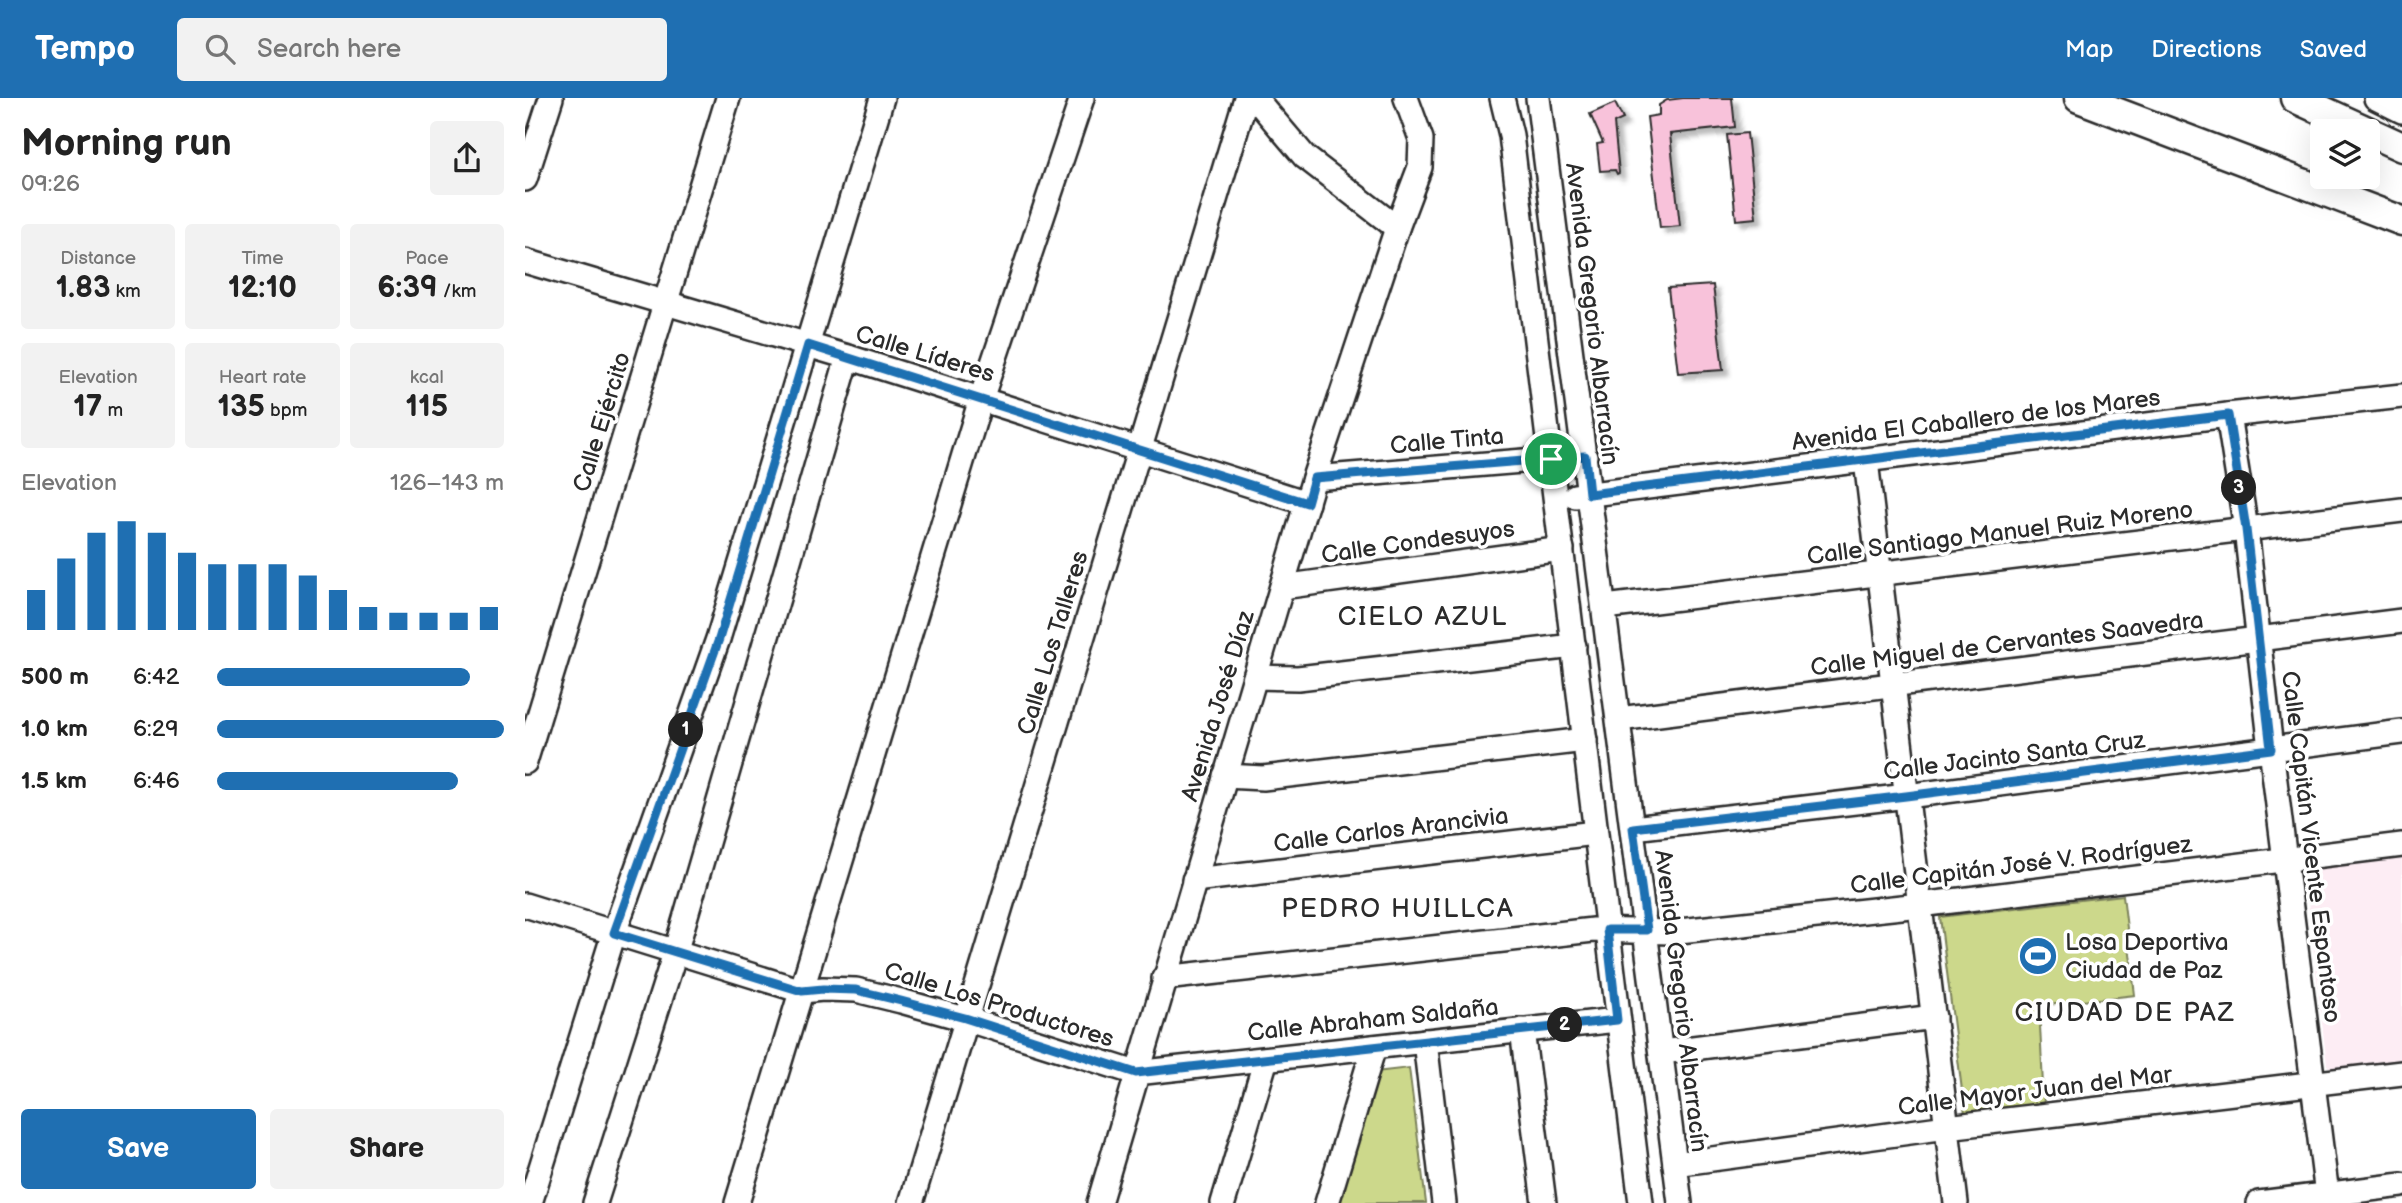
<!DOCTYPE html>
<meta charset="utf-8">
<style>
:root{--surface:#fff;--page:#f2f2f2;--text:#222;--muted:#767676;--accent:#1f6fb2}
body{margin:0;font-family:"Balsamiq Sans",sans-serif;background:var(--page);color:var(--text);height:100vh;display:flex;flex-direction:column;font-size:26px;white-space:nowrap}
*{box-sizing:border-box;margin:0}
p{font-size:23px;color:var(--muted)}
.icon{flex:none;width:38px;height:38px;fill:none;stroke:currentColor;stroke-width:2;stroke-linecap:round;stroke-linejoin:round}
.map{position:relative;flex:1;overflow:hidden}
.drawer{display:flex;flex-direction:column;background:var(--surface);width:525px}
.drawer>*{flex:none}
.tools{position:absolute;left:1785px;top:21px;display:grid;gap:14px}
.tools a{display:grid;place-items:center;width:70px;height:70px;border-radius:7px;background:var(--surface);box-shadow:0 7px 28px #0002;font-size:35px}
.pin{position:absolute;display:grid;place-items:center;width:60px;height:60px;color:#fff;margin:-30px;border:4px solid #fff;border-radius:50%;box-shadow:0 2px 7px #0007}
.km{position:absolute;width:35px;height:35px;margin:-18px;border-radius:50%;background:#222;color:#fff;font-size:19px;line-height:35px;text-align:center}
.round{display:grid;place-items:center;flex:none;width:74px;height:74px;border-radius:7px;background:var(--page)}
.overview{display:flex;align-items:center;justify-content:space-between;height:119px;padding:0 21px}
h1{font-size:38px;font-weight:700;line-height:52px}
.metrics{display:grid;grid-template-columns:repeat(3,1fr);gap:10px;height:119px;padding:7px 21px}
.metrics div{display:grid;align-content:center;border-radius:7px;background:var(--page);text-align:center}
.metrics b{font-size:30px;font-weight:700}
.metrics small{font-size:19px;font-weight:400}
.metrics p{font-size:19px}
.chart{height:196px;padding:14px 21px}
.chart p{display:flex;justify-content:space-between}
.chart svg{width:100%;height:126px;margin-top:7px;stroke:var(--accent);stroke-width:6}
.button{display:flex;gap:14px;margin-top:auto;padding:14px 21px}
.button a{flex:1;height:80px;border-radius:7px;background:var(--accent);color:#fff;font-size:28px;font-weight:700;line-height:80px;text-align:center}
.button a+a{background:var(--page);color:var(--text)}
ul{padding:0 21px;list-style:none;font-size:23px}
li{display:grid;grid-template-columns:112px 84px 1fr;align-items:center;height:52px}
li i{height:18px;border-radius:9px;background:var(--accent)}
header{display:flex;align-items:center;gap:42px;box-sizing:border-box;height:98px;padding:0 35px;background:var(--accent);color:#fff}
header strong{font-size:33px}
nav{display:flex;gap:38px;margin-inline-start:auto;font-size:24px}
.search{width:490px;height:63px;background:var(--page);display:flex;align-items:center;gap:18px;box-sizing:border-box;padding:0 24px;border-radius:7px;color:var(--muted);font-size:26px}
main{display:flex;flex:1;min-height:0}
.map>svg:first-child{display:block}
.built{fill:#fdedf4}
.green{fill:#ccd88b;stroke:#7c825b;stroke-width:2}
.building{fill:#f8c2da;stroke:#2b2b2b;stroke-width:2;filter:url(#shadow)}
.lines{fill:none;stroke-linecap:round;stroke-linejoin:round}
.minor-casing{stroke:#2b2b2b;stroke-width:28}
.major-casing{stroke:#2b2b2b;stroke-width:33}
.minor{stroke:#fff;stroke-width:23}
.major{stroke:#fff;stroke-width:28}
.route-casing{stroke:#fff;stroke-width:14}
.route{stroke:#1f6fb2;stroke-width:9}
.labels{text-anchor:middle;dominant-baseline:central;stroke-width:7;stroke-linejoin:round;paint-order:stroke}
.street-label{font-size:24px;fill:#2b2b2b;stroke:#fff}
.poi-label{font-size:24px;fill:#2b2b2b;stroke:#fff;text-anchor:start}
.neighbourhood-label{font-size:26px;letter-spacing:2px;fill:#2b2b2b;stroke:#fff}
</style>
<header>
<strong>Tempo</strong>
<div class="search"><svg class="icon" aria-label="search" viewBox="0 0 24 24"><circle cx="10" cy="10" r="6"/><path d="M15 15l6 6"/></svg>Search here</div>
<nav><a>Map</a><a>Directions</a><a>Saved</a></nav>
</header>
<main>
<section class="drawer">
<div class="overview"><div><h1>Morning run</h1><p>09:26</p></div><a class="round"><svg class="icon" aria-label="share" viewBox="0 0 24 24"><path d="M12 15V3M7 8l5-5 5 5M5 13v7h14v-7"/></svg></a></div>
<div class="metrics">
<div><p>Distance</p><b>1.83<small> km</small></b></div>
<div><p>Time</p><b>12:10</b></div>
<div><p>Pace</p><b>6:39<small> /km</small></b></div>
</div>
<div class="metrics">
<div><p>Elevation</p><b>17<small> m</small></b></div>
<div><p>Heart rate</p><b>135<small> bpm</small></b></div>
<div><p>kcal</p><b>115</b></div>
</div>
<div class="chart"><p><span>Elevation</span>126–143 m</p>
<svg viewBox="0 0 160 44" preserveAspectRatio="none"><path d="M5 44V30M15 44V19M25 44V10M35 44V6M45 44V10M55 44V17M65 44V21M75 44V21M85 44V21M95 44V25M105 44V30M115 44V36M125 44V38M135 44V38M145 44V38M155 44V36"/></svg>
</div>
<ul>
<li><b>500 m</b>6:42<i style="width:88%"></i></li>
<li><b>1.0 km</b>6:29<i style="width:100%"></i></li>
<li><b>1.5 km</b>6:46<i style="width:84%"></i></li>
</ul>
<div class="button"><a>Save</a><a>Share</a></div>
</section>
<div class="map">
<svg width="1877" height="1105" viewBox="0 0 1877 1105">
<defs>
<filter id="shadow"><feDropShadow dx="5.5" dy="5.5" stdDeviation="2" flood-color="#0004"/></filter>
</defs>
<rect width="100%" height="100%" fill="#fff"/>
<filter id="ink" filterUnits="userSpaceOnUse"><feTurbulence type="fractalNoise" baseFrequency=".0143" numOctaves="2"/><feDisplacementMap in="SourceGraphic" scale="14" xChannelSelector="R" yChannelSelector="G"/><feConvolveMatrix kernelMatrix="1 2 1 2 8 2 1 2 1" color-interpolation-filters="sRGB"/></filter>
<g filter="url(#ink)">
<!-- built -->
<polygon class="built" points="1877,761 1877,964 1810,973 1802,967 1780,777 1784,771"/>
<!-- green -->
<g class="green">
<polygon points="1598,797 1610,897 1514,908 1519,1007 1440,1016 1415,819"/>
<polygon points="884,970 901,1105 810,1105 851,974"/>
</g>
<!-- building -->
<g class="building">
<polygon points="1158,0 1207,0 1210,29 1145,36 1155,128 1135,130 1122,19 1134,17 1134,7 1142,2"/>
<polygon points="1090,5 1098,21 1089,25 1094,75 1092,76 1090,72 1075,73 1072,46 1078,45 1065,16"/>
<polygon points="1222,35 1231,120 1211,122 1202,37"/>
<polygon points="1188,187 1198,272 1153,275 1143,190"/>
</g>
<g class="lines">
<!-- minor casing -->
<g class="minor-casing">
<g id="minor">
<polyline points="730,0 780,59 872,130"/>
<polyline points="977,0 986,37 1116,1105"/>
<polyline points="1013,0 1155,1105"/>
<polyline points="1851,0 1877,13"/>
<polyline points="0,81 26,0"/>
<polyline points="0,163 323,259 782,405"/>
<polyline points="1703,317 1721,431 1746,651 1803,1105"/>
<polyline points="1341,363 1431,1105"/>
<polyline points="789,380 1060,358"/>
<polyline points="1050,398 1703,317 1877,298"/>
<polyline points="757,489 1037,451"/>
<polyline points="1080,509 1877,412"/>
<polyline points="730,579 773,580 1049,548"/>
<polyline points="1094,621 1877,523"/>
<polyline points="0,664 203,0"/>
<polyline points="700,678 738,680 1060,642"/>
<polyline points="1108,730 1382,698 1877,634"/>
<polyline points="669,782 1070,735"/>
<polyline points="0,807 277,893 298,891 331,892 376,903 440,921 611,975 1092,922"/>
<polyline points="639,880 1068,832 1145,834 1395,807 1877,747"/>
<polyline points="997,932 1019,1105"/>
<polyline points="900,943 919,1105"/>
<polyline points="1137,954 1409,919"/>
<polyline points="1150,1066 1422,1029 1877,975"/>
<polyline points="5,1105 89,835 193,541 357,0"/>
<polyline points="70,1105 150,855 323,259"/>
<polyline points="212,1105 456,301 557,0"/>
<polyline points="386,1105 721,0"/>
<polyline points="574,1105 789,380 872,130 895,69 896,41 881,0"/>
<polyline points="698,1105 741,961"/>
<polyline points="802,1105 849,949"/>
<polyline points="1734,1105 1877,1087"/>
</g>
</g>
<!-- major casing -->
<g class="major-casing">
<g id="major">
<polyline points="1554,0 1877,123"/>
<polyline points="1770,0 1877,49"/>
</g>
</g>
<!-- minor -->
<use href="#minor" class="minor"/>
<!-- major -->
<use href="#major" class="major"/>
</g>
</g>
<g class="lines" filter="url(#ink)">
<!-- route casing -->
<g class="route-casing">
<polygon id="route" points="283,247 782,405 789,380 1060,358 1064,396 1703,317 1721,431 1746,651 1381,698 1108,730 1122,832 1082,832 1092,922 611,975 440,920 376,903 331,892 298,891 277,893 89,835 194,541"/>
</g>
<!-- route -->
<use href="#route" class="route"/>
</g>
<!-- icons -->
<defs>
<g id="stadium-disc" transform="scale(2.0125)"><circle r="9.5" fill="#1f6fb2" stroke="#fff"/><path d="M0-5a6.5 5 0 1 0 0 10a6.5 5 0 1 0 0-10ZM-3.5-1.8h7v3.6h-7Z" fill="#fff"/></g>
</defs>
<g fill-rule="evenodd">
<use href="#stadium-disc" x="1513" y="858"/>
</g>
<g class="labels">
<!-- street labels -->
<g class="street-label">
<text transform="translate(1067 216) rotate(83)">Avenida Gregorio Albarracín</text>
<text transform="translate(400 256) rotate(17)">Calle Líderes</text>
<text transform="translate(1451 322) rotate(-7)">Avenida El Caballero de los Mares</text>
<text transform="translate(77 324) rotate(-73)">Calle Ejército</text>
<text transform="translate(922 343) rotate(-5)">Calle Tinta</text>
<text transform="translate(1475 435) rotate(-7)">Calle Santiago Manuel Ruiz Moreno</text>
<text transform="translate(893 444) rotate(-8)">Calle Condesuyos</text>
<text transform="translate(528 545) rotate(-73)">Calle Los Talleres</text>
<text transform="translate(1482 546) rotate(-7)">Calle Miguel de Cervantes Saavedra</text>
<text transform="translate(693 608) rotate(-73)">Avenida José Díaz</text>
<text transform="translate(1489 658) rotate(-7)">Calle Jacinto Santa Cruz</text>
<text transform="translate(866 732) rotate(-7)">Calle Carlos Arancivia</text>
<text transform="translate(1786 749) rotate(83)">Calle Capitán Vicente Espantoso</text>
<text transform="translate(1496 767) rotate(-7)">Calle Capitán José V. Rodríguez</text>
<text transform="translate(1156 903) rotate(83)">Avenida Gregorio Albarracín</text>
<text transform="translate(474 907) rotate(17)">Calle Los Productores</text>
<text transform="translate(848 922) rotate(-6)">Calle Abraham Saldaña</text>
<text transform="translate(1510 993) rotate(-7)">Calle Mayor Juan del Mar</text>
</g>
<!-- poi labels -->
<g class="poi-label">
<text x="1540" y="844">Losa Deportiva<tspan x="1540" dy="28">Ciudad de Paz</tspan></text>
</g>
<!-- neighbourhood labels -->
<g class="neighbourhood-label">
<text x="898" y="519">CIELO AZUL</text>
<text x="873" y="811">PEDRO HUILLCA</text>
<text x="1600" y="915">CIUDAD DE PAZ</text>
</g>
</g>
</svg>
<div class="tools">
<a><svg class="icon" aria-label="layers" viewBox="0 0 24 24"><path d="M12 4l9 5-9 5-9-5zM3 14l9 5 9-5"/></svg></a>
</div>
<div class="pin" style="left:1026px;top:361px;background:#1e9e55"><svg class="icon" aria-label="arrive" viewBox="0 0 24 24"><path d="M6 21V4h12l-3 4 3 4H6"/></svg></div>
<b class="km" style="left:161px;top:632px">1</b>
<b class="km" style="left:1040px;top:927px">2</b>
<b class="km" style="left:1714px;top:390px">3</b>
</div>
</main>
